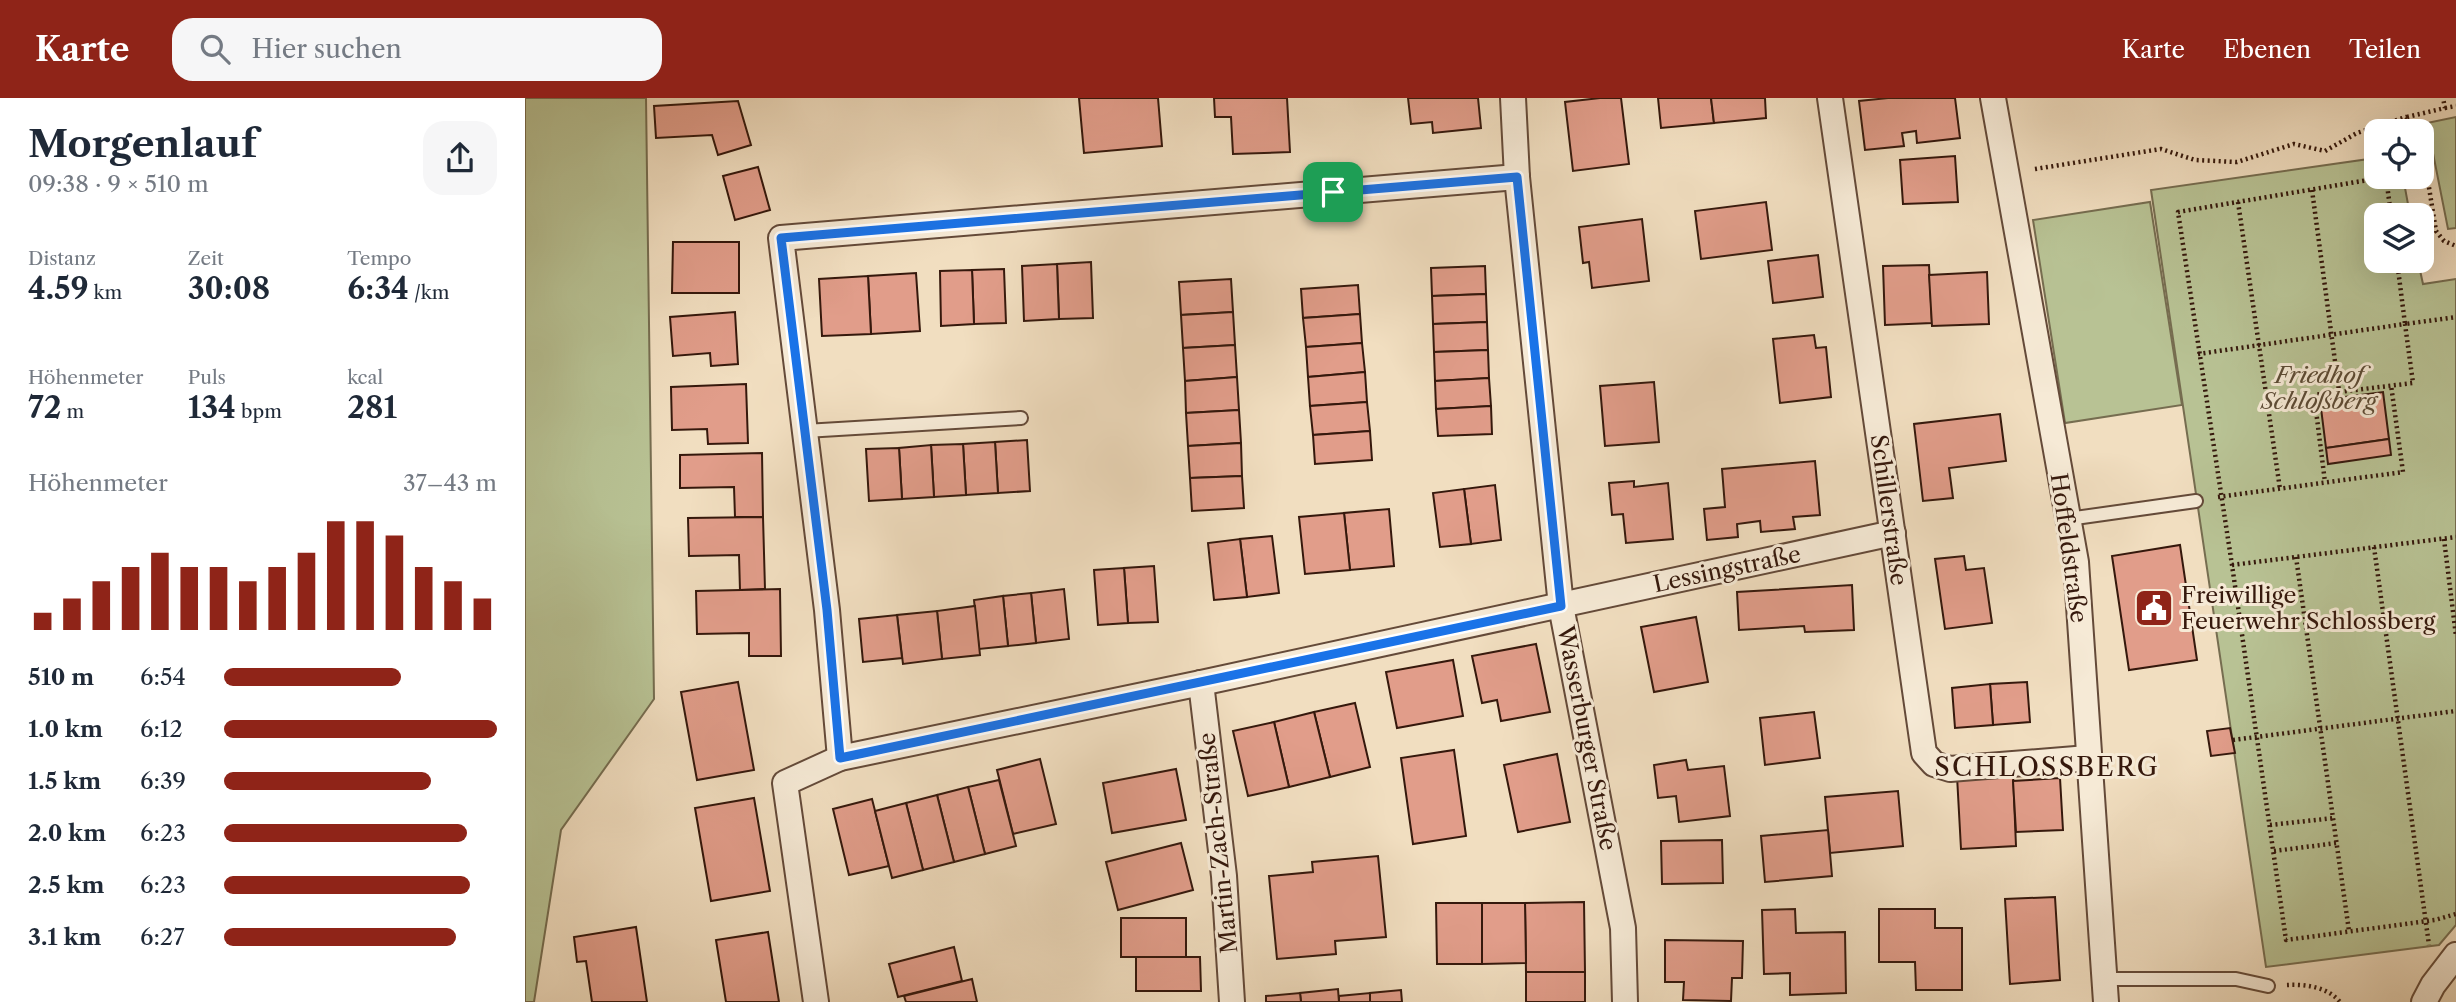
<!DOCTYPE html>
<html lang="de">
<meta charset="utf-8">
<style>
:root{--surface:#fff;--page:#f6f6f7;--text:#1f2937;--muted:#747a83;--accent:#8f2418}
body{margin:0;font-family:"Libre Caslon Text",serif;background:var(--page);color:var(--text);height:100vh;display:flex;flex-direction:column;font-size:26px;white-space:nowrap}
*{box-sizing:border-box;margin:0}
p{font-size:23px;color:var(--muted)}
.icon{flex:none;width:38px;height:38px;fill:none;stroke:currentColor;stroke-width:2;stroke-linecap:round;stroke-linejoin:round}
.map{position:relative;flex:1;overflow:hidden}
.panel{display:flex;flex-direction:column;background:var(--surface);width:525px}
.panel>*{flex:none}
.tools{position:absolute;left:1839px;top:21px;display:grid;gap:14px}
.tools a{display:grid;place-items:center;width:70px;height:70px;border-radius:14px;background:var(--surface);box-shadow:0 7px 28px #0002;font-size:35px}
.pin{position:absolute;display:grid;place-items:center;width:60px;height:60px;color:#fff;margin:-30px;border-radius:14px;box-shadow:0 4px 10px #0006}
.round{display:grid;place-items:center;flex:none;width:74px;height:74px;border-radius:21px;background:var(--page)}
.overview{display:flex;align-items:center;justify-content:space-between;height:119px;padding:0 28px}
h1{font-size:38px;font-weight:700;line-height:52px}
.figures{display:grid;grid-template-columns:repeat(3,1fr);gap:10px;height:119px;padding:7px 28px}
.figures div{display:grid;align-content:center}
.figures b{font-size:30px;font-weight:700}
.figures small{font-size:19px;font-weight:400}
.figures p{font-size:19px}
.chart{height:196px;padding:14px 28px}
.chart p{display:flex;justify-content:space-between}
.chart svg{width:100%;height:126px;margin-top:7px;stroke:var(--accent);stroke-width:6}
ul{padding:0 28px;list-style:none;font-size:23px}
li{display:grid;grid-template-columns:112px 84px 1fr;align-items:center;height:52px}
li i{height:18px;border-radius:9px;background:var(--accent)}
header{display:flex;align-items:center;gap:42px;box-sizing:border-box;height:98px;padding:0 35px;background:var(--accent);color:#fff}
header strong{font-size:33px}
nav{display:flex;gap:38px;margin-inline-start:auto;font-size:24px}
.search{width:490px;height:63px;background:var(--page);display:flex;align-items:center;gap:18px;box-sizing:border-box;padding:0 24px;border-radius:21px;color:var(--muted);font-size:26px}
main{display:flex;flex:1;min-height:0}
.map>svg:first-child{display:block}
.green{fill:#b8c294;stroke:#766d50;stroke-width:2}
.building{fill:#e19d8a;stroke:#35180c;stroke-width:2}
.lines{fill:none;stroke-linecap:round;stroke-linejoin:round}
.lane-casing{stroke:#644a39;stroke-width:16}
.street-casing{stroke:#644a39;stroke-width:28}
.path{stroke:#35180c;stroke-width:4.5;stroke-dasharray:2 3.5;stroke-linecap:butt}
.lane{stroke:#f6ead6;stroke-width:12}
.street{stroke:#f6ead6;stroke-width:24}
.route-casing{stroke:#fff;stroke-width:14}
.route{stroke:#1a73e8;stroke-width:9}
.labels{text-anchor:middle;dominant-baseline:central;stroke-width:6;stroke-linejoin:round;paint-order:stroke}
.park-label{font-size:23px;font-style:italic;fill:#5c4b35;stroke:#f6ead6}
.street-label{font-size:23px;fill:#35180c;stroke:#f6ead6}
.poi-label{font-size:23px;fill:#35180c;stroke:#f6ead6;text-anchor:start}
.quarter-label{font-size:26px;letter-spacing:2px;fill:#35180c;stroke:#f6ead6}
</style>
<header>
<strong>Karte</strong>
<div class="search"><svg class="icon" aria-label="search" viewBox="0 0 24 24"><circle cx="10" cy="10" r="6"/><path d="M15 15l6 6"/></svg>Hier suchen</div>
<nav><a>Karte</a><a>Ebenen</a><a>Teilen</a></nav>
</header>
<main>
<section class="panel">
<div class="overview"><div><h1>Morgenlauf</h1><p>09:38 · 9 × 510 m</p></div><a class="round"><svg class="icon" aria-label="share" viewBox="0 0 24 24"><path d="M12 15V3M7 8l5-5 5 5M5 13v7h14v-7"/></svg></a></div>
<div class="figures">
<div><p>Distanz</p><b>4.59<small> km</small></b></div>
<div><p>Zeit</p><b>30:08</b></div>
<div><p>Tempo</p><b>6:34<small> /km</small></b></div>
</div>
<div class="figures">
<div><p>Höhenmeter</p><b>72<small> m</small></b></div>
<div><p>Puls</p><b>134<small> bpm</small></b></div>
<div><p>kcal</p><b>281</b></div>
</div>
<div class="chart"><p><span>Höhenmeter</span>37–43 m</p>
<svg viewBox="0 0 160 44" preserveAspectRatio="none"><path d="M5 44V38M15 44V33M25 44V27M35 44V22M45 44V17M55 44V22M65 44V22M75 44V27M85 44V22M95 44V17M105 44V6M115 44V6M125 44V11M135 44V22M145 44V27M155 44V33"/></svg>
</div>
<ul>
<li><b>510 m</b>6:54<i style="width:65%"></i></li>
<li><b>1.0 km</b>6:12<i style="width:100%"></i></li>
<li><b>1.5 km</b>6:39<i style="width:76%"></i></li>
<li><b>2.0 km</b>6:23<i style="width:89%"></i></li>
<li><b>2.5 km</b>6:23<i style="width:90%"></i></li>
<li><b>3.1 km</b>6:27<i style="width:85%"></i></li>
</ul>
</section>
<div class="map">
<svg width="1931" height="904" viewBox="0 0 1931 904">
<rect width="100%" height="100%" fill="#f1dec0"/>
<filter id="stains"><feTurbulence type="fractalNoise" baseFrequency=".00286" numOctaves="4"/><feColorMatrix values="0 0 0 0 .2 0 0 0 0 .09 0 0 0 0 .02 0 0 0 .5 -.17"/></filter>
<radialGradient id="worn" r=".72"><stop offset=".6" stop-color="#630" stop-opacity="0"/><stop offset="1" stop-color="#630" stop-opacity=".3"/></radialGradient>
<!-- green -->
<g class="green">
<polygon points="0,0 121,0 129,601 36,732 9,904 0,904"/>
<polygon points="1931,19 1931,130 1923,131 1902,25"/>
<polygon points="1851,60 1852,79 1878,79 1885,117 1852,117 1852,163 1893,163 1898,186 1931,181 1931,827 1914,847 1741,869 1626,92"/>
<polygon points="1625,104 1657,307 1540,325 1508,122"/>
</g>
<!-- building -->
<g class="building">
<polygon points="554,0 633,0 637,48 559,55"/>
<polygon points="689,0 762,0 765,54 708,56 706,19 690,19"/>
<polygon points="883,0 953,0 956,30 908,35 907,24 886,26"/>
<polygon points="1075,0 1096,0 1104,66 1048,73 1040,4"/>
<polygon points="1133,0 1186,0 1189,25 1136,30"/>
<polygon points="1186,0 1240,0 1241,20 1189,25"/>
<polygon points="1363,0 1430,0 1435,40 1392,45 1391,33 1377,35 1379,48 1340,52 1334,3"/>
<polygon points="213,3 226,47 193,57 187,37 131,40 129,8"/>
<polygon points="1430,58 1433,104 1378,106 1375,62"/>
<polygon points="233,69 245,112 210,122 198,78"/>
<polygon points="1241,104 1247,152 1176,161 1170,113"/>
<polygon points="1117,121 1124,183 1067,190 1064,164 1058,165 1054,129"/>
<polygon points="148,144 214,144 214,195 147,195"/>
<polygon points="1293,157 1298,199 1248,205 1243,163"/>
<polygon points="566,164 568,220 534,221 532,166"/>
<polygon points="532,166 534,221 499,223 497,168"/>
<polygon points="1404,167 1407,225 1360,227 1358,168"/>
<polygon points="960,168 961,196 907,198 906,170"/>
<polygon points="479,171 481,225 449,226 447,172"/>
<polygon points="447,172 449,226 416,228 415,173"/>
<polygon points="1462,174 1464,226 1407,228 1404,177"/>
<polygon points="391,175 395,233 346,236 343,178"/>
<polygon points="343,178 346,236 297,238 294,181"/>
<polygon points="706,181 708,214 656,217 654,184"/>
<polygon points="833,187 835,216 778,220 776,191"/>
<polygon points="961,196 962,224 908,226 907,198"/>
<polygon points="210,214 213,266 186,268 185,255 148,258 145,219"/>
<polygon points="708,214 710,247 658,250 656,217"/>
<polygon points="835,216 837,245 781,249 778,220"/>
<polygon points="962,224 963,252 909,254 908,226"/>
<polygon points="1289,237 1291,250 1301,249 1306,299 1255,305 1248,241"/>
<polygon points="837,245 840,274 783,279 781,249"/>
<polygon points="710,247 712,279 660,283 658,250"/>
<polygon points="963,252 964,280 910,283 909,254"/>
<polygon points="840,274 842,304 785,308 783,279"/>
<polygon points="712,279 714,312 661,315 660,283"/>
<polygon points="964,280 966,308 911,311 910,283"/>
<polygon points="1129,284 1134,344 1080,348 1075,288"/>
<polygon points="221,286 223,345 183,346 182,331 147,332 146,289"/>
<polygon points="1858,294 1864,341 1801,350 1795,302"/>
<polygon points="842,304 845,333 788,337 785,308"/>
<polygon points="966,308 967,336 913,338 911,311"/>
<polygon points="714,312 716,345 663,348 661,315"/>
<polygon points="1475,316 1481,363 1424,370 1428,400 1398,403 1389,326"/>
<polygon points="845,333 847,362 790,366 788,337"/>
<polygon points="1864,341 1866,357 1803,366 1801,350"/>
<polygon points="502,342 505,393 473,395 470,344"/>
<polygon points="470,344 473,395 441,397 438,346"/>
<polygon points="716,345 717,378 665,380 663,348"/>
<polygon points="438,346 441,397 409,399 406,347"/>
<polygon points="406,347 409,399 377,401 374,350"/>
<polygon points="374,350 377,401 344,403 341,351"/>
<polygon points="237,355 238,419 210,419 209,389 155,390 155,357"/>
<polygon points="1290,363 1295,417 1268,419 1270,431 1236,434 1235,423 1212,426 1213,439 1182,442 1179,411 1200,409 1197,371"/>
<polygon points="717,378 719,410 667,413 665,380"/>
<polygon points="1109,383 1109,389 1143,385 1148,441 1101,445 1098,416 1087,417 1084,385"/>
<polygon points="970,387 976,442 946,446 939,391"/>
<polygon points="939,391 946,446 915,449 908,395"/>
<polygon points="864,411 869,468 825,472 819,415"/>
<polygon points="819,415 825,472 780,476 774,419"/>
<polygon points="238,419 240,491 215,492 214,457 164,458 163,420"/>
<polygon points="747,438 754,495 722,499 715,441"/>
<polygon points="715,441 722,499 689,502 683,445"/>
<polygon points="1655,447 1672,562 1604,572 1587,458"/>
<polygon points="1439,458 1441,472 1459,470 1467,525 1420,531 1410,461"/>
<polygon points="629,468 633,524 603,525 599,470"/>
<polygon points="599,470 603,525 573,527 569,472"/>
<polygon points="1327,487 1329,532 1280,534 1279,528 1214,532 1212,494"/>
<polygon points="255,491 256,558 224,558 224,535 172,536 171,493"/>
<polygon points="539,491 544,541 511,545 506,495"/>
<polygon points="506,495 511,545 483,548 478,498"/>
<polygon points="478,498 483,548 454,551 449,502"/>
<polygon points="450,508 455,557 417,561 412,513"/>
<polygon points="412,513 417,561 378,566 372,517"/>
<polygon points="372,517 377,560 338,564 334,521"/>
<polygon points="1171,519 1183,584 1129,594 1116,529"/>
<polygon points="1011,546 1025,614 976,623 972,602 957,605 947,558"/>
<polygon points="928,562 938,618 872,630 861,574"/>
<polygon points="213,584 229,672 172,682 156,594"/>
<polygon points="1502,584 1505,624 1468,627 1465,586"/>
<polygon points="1465,586 1468,627 1430,630 1427,590"/>
<polygon points="830,605 845,669 805,679 789,614"/>
<polygon points="789,614 805,679 764,689 749,624"/>
<polygon points="1289,614 1295,660 1240,667 1235,620"/>
<polygon points="749,624 764,689 723,698 708,633"/>
<polygon points="1705,630 1710,655 1686,658 1682,633"/>
<polygon points="929,652 941,738 888,746 876,660"/>
<polygon points="1032,656 1045,724 993,734 979,667"/>
<polygon points="515,661 531,726 488,736 472,672"/>
<polygon points="1161,662 1163,672 1199,668 1205,718 1154,724 1151,698 1133,700 1129,667"/>
<polygon points="651,671 661,722 587,735 578,685"/>
<polygon points="1488,675 1491,748 1436,751 1432,678"/>
<polygon points="1535,680 1538,732 1491,734 1488,683"/>
<polygon points="474,682 491,748 460,756 443,689"/>
<polygon points="443,689 460,756 429,764 412,697"/>
<polygon points="1373,693 1378,748 1305,755 1300,699"/>
<polygon points="412,697 429,764 398,772 381,705"/>
<polygon points="229,700 245,793 186,803 170,710"/>
<polygon points="347,701 364,768 324,777 308,711"/>
<polygon points="381,705 398,772 367,780 350,713"/>
<polygon points="1303,732 1307,778 1240,784 1236,738"/>
<polygon points="1197,742 1198,785 1137,786 1136,743"/>
<polygon points="656,745 668,792 593,812 581,764"/>
<polygon points="853,758 861,839 810,843 811,856 752,861 744,778 788,774 787,764"/>
<polygon points="1530,799 1535,882 1485,886 1480,801"/>
<polygon points="1059,804 1060,874 1001,874 1000,805"/>
<polygon points="911,805 957,805 957,866 912,866"/>
<polygon points="957,805 1000,805 1001,865 957,866"/>
<polygon points="1270,811 1271,835 1320,834 1321,895 1265,897 1265,875 1239,876 1237,812"/>
<polygon points="1354,811 1410,811 1410,830 1437,830 1437,892 1391,892 1390,864 1354,864"/>
<rect x="596" y="820" width="65" height="39"/>
<polygon points="111,829 122,904 67,904 61,863 52,864 49,839"/>
<polygon points="243,834 254,904 201,904 191,842"/>
<polygon points="1140,842 1218,843 1217,880 1207,880 1206,903 1158,902 1159,884 1140,884"/>
<polygon points="429,849 437,883 373,899 364,866"/>
<polygon points="611,859 675,859 676,893 611,893"/>
<rect x="1001" y="874" width="59" height="30"/>
<polygon points="447,881 452,904 381,904 379,898"/>
<polygon points="813,891 814,904 776,904 775,895"/>
<polygon points="876,892 877,904 845,904 845,895"/>
<polygon points="775,895 776,904 741,904 741,898"/>
<polygon points="845,895 845,904 814,904 814,898"/>
</g>
<g class="lines">
<!-- lane casing -->
<g class="lane-casing">
<g id="lane">
<polyline points="280,333 496,320"/>
<polyline points="1543,421 1671,403"/>
<polyline points="1579,881 1711,881 1743,888"/>
</g>
</g>
<!-- street casing -->
<g class="street-casing">
<g id="street">
<polyline points="988,0 992,79 1036,508 1098,830 1100,904"/>
<polyline points="1305,0 1399,655 1409,666 1425,671 1563,660"/>
<polyline points="1468,0 1551,464 1581,904"/>
<polyline points="676,585 699,778 707,904"/>
<polyline points="315,660 302,512 256,140 992,79"/>
<polyline points="291,904 260,685 315,660 676,585 1368,435"/>
<polyline points="1899,904 1908,887 1931,857"/>
</g>
</g>
<!-- path -->
<g class="path">
<polyline points="1920,10 1931,8"/>
<polyline points="1882,19 1920,10 1918,0"/>
<polyline points="1897,46 1911,133 1919,143 1931,148"/>
<polyline points="1510,71 1636,51 1670,62 1712,64 1769,46 1800,53 1832,35 1881,19 1895,33"/>
<polyline points="1787,92 1814,293"/>
<polyline points="1713,104 1755,391"/>
<polyline points="1866,117 1861,79 1653,114 1707,467 1761,842 1910,822 1931,816"/>
<polyline points="1872,163 1880,226 1931,219"/>
<polyline points="1673,256 1880,226 1888,285 1789,297 1800,384"/>
<polyline points="1693,399 1878,374 1866,287"/>
<polyline points="1919,441 1931,538"/>
<polyline points="1849,449 1904,847"/>
<polyline points="1771,459 1824,833"/>
<polyline points="1707,467 1931,439"/>
<polyline points="1708,642 1931,613"/>
<polyline points="1745,727 1809,720"/>
<polyline points="1749,753 1812,745"/>
<path d="M1762 887C1780 886 1803 889 1815 904"/>
</g>
<!-- lane -->
<use href="#lane" class="lane"/>
<!-- street -->
<use href="#street" class="street"/>
</g>
<g class="lines">
<!-- route casing -->
<g class="route-casing">
<polygon id="route" points="992,79 1036,508 315,660 302,512 256,140"/>
</g>
<!-- route -->
<use href="#route" class="route"/>
</g>
<!-- icons -->
<defs>
<g id="civic-square" transform="scale(2.0125)"><rect x="-9" y="-9" width="18" height="18" rx="4" fill="#8f2418" stroke="#f6ead6"/><path d="M-.6-6.5H3V-4.5H.6V-3L4-1V1h2V6H-6V1h2V-1L-.6-3ZM-1.2 2.5V6h2.4V2.5Z" fill="#fff"/></g>
</defs>
<g fill-rule="evenodd">
<use href="#civic-square" x="1629" y="510"/>
</g>
<g class="labels">
<!-- park labels -->
<g class="park-label">
<text x="1794" y="277">Friedhof<tspan x="1794" dy="26">Schloßberg</tspan></text>
</g>
<!-- street labels -->
<g class="street-label">
<text transform="translate(1364 412) rotate(82)">Schillerstraße</text>
<text transform="translate(1544 450) rotate(82)">Hoffeldstraße</text>
<text transform="translate(1202 471) rotate(-12)">Lessingstraße</text>
<text transform="translate(1062 640) rotate(79)">Wasserburger Straße</text>
<text transform="translate(693 745) rotate(-96)">Martin-Zach-Straße</text>
</g>
<!-- poi labels -->
<g class="poi-label">
<text x="1656" y="497">Freiwillige<tspan x="1656" dy="26">Feuerwehr Schlossberg</tspan></text>
</g>
<!-- quarter labels -->
<g class="quarter-label">
<text x="1522" y="669">SCHLOSSBERG</text>
</g>
</g>
<rect width="100%" height="100%" filter="url(#stains)"/>
<rect width="100%" height="100%" fill="url(#worn)"/>
</svg>
<div class="tools">
<a><svg class="icon" aria-label="locate" viewBox="0 0 24 24"><circle cx="12" cy="12" r="6"/><path d="M12 2v4M12 18v4M2 12h4M18 12h4"/></svg></a>
<a><svg class="icon" aria-label="layers" viewBox="0 0 24 24"><path d="M12 4l9 5-9 5-9-5zM3 14l9 5 9-5"/></svg></a>
</div>
<div class="pin" style="left:808px;top:94px;background:#1e9e55"><svg class="icon" aria-label="arrive" viewBox="0 0 24 24"><path d="M6 21V4h12l-3 4 3 4H6"/></svg></div>
</div>
</main>
